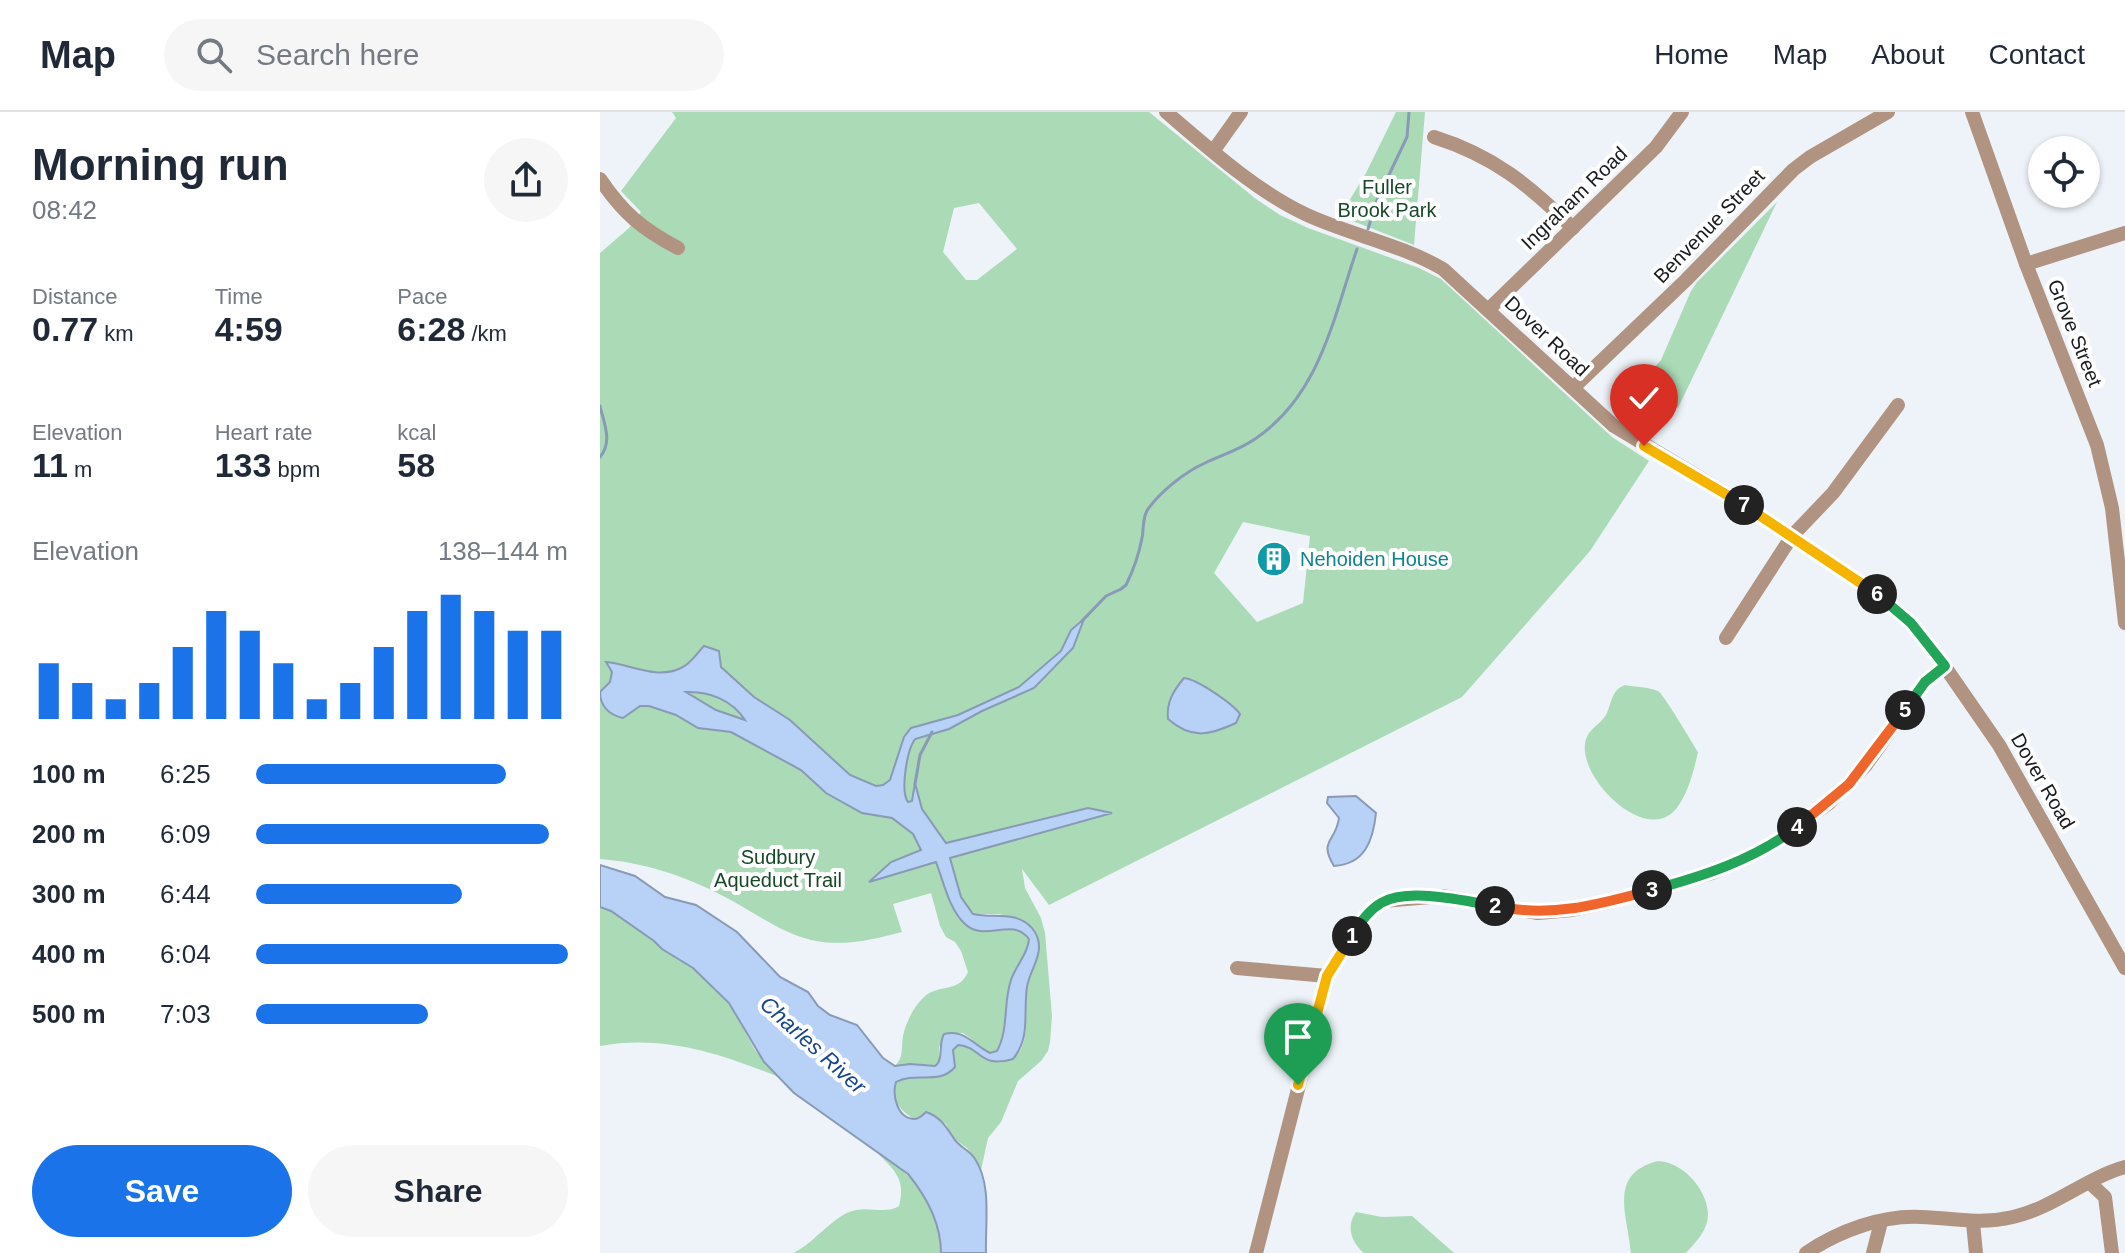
<!DOCTYPE html>
<meta charset="utf-8">
<style>
:root{--surface:#fff;--page:#f6f6f7;--text:#1f2937;--muted:#747a83;--line:#e0e1e3;--accent:#1a73e8}
body{margin:0;font-family:Arial,sans-serif;background:var(--page);color:var(--text);height:100vh;display:flex;flex-direction:column;font-size:30px;white-space:nowrap}
*{box-sizing:border-box;margin:0}
p{font-size:26px;color:var(--muted)}
.icon{flex:none;width:44px;height:44px;fill:none;stroke:currentColor;stroke-width:2;stroke-linecap:round;stroke-linejoin:round}
.map{position:relative;flex:1;overflow:hidden}
.sheet{display:flex;flex-direction:column;background:var(--surface);width:600px}
.sheet>*{flex:none}
.fabs{position:absolute;left:1428px;top:24px;display:grid;gap:16px}
.fabs a{display:grid;place-items:center;width:72px;height:72px;border-radius:50%;background:var(--surface);box-shadow:0 2px 6px #0004;font-size:40px}
.pin{position:absolute;display:grid;place-items:center;width:68px;height:68px;color:#fff;margin:-82px -34px;border-radius:50% 50% 50% 0;rotate:-45deg;box-shadow:0 0 8px #0007}
.pin .icon{rotate:45deg}
.km{position:absolute;width:40px;height:40px;margin:-20px;border-radius:50%;background:#222;color:#fff;font-size:22px;line-height:40px;text-align:center}
.round{display:grid;place-items:center;flex:none;width:84px;height:84px;border-radius:42px;background:var(--page)}
.summary{display:flex;align-items:center;justify-content:space-between;height:136px;padding:0 32px}
h1{font-size:44px;font-weight:700;line-height:60px}
.figures{display:grid;grid-template-columns:repeat(3,1fr);gap:12px;height:136px;padding:8px 32px}
.figures div{display:grid;align-content:center}
.figures b{font-size:34px;font-weight:700}
.figures small{font-size:22px;font-weight:400}
.figures p{font-size:22px}
.chart{height:224px;padding:16px 32px}
.chart p{display:flex;justify-content:space-between}
.chart svg{width:100%;height:144px;margin-top:8px;stroke:var(--accent);stroke-width:6}
.button{display:flex;gap:16px;margin-top:auto;padding:16px 32px}
.button a{flex:1;height:92px;border-radius:48px;background:var(--accent);color:#fff;font-size:32px;font-weight:700;line-height:92px;text-align:center}
.button a+a{background:var(--page);color:var(--text)}
ul{padding:0 32px;list-style:none;font-size:26px}
li{display:grid;grid-template-columns:128px 96px 1fr;align-items:center;height:60px}
li i{height:20px;border-radius:10px;background:var(--accent)}
header{display:flex;align-items:center;gap:48px;box-sizing:border-box;height:112px;padding:0 40px;background:var(--surface);border-bottom:2px solid var(--line)}
header strong{font-size:38px}
nav{display:flex;gap:44px;margin-inline-start:auto;font-size:28px}
.search{width:560px;height:72px;background:var(--page);display:flex;align-items:center;gap:20px;box-sizing:border-box;padding:0 28px;border-radius:44px;color:var(--muted);font-size:30px}
main{display:flex;flex:1;min-height:0}
.map>svg:first-child{display:block}
.green{fill:#abdab7;fill-rule:evenodd}
.water{fill:#b8d1f6;stroke:#889ab5;stroke-width:2;fill-rule:evenodd}
.lines{fill:none;stroke-linecap:round;stroke-linejoin:round}
.stream{stroke:#889ab5;stroke-width:3}
.minor{stroke:#b09381;stroke-width:14}
.split-1-casing{stroke:#fff;stroke-width:16}
.split-2-casing{stroke:#fff;stroke-width:16}
.split-3-casing{stroke:#fff;stroke-width:16}
.split-4-casing{stroke:#fff;stroke-width:16}
.split-5-casing{stroke:#fff;stroke-width:16}
.split-6-casing{stroke:#fff;stroke-width:16}
.split-7-casing{stroke:#fff;stroke-width:16}
.split-8-casing{stroke:#fff;stroke-width:16}
.split-1{stroke:#f5b400;stroke-width:10}
.split-2{stroke:#22a559;stroke-width:10}
.split-3{stroke:#f0652b;stroke-width:10}
.split-4{stroke:#22a559;stroke-width:10}
.split-5{stroke:#f0652b;stroke-width:10}
.split-6{stroke:#22a559;stroke-width:10}
.split-7{stroke:#f5b400;stroke-width:10}
.split-8{stroke:#f5b400;stroke-width:10}
.labels{text-anchor:middle;dominant-baseline:central;stroke-width:8;stroke-linejoin:round;paint-order:stroke}
.park-label{font-size:20px;fill:#174929;stroke:#fff}
.street-label{font-size:20px;fill:#181a1c;stroke:#fff}
.culture-label{font-size:20px;fill:#0d838f;stroke:#fff;text-anchor:start}
.water-label{font-size:22px;font-style:italic;fill:#16468b;stroke:#fff}
</style>
<header>
<strong>Map</strong>
<div class="search"><svg class="icon" aria-label="search" viewBox="0 0 24 24"><circle cx="10" cy="10" r="6"/><path d="M15 15l6 6"/></svg>Search here</div>
<nav><a>Home</a><a>Map</a><a>About</a><a>Contact</a></nav>
</header>
<main>
<section class="sheet">
<div class="summary"><div><h1>Morning run</h1><p>08:42</p></div><a class="round"><svg class="icon" aria-label="share" viewBox="0 0 24 24"><path d="M12 15V3M7 8l5-5 5 5M5 13v7h14v-7"/></svg></a></div>
<div class="figures">
<div><p>Distance</p><b>0.77<small> km</small></b></div>
<div><p>Time</p><b>4:59</b></div>
<div><p>Pace</p><b>6:28<small> /km</small></b></div>
</div>
<div class="figures">
<div><p>Elevation</p><b>11<small> m</small></b></div>
<div><p>Heart rate</p><b>133<small> bpm</small></b></div>
<div><p>kcal</p><b>58</b></div>
</div>
<div class="chart"><p><span>Elevation</span>138–144 m</p>
<svg viewBox="0 0 160 44" preserveAspectRatio="none"><path d="M5 44V27M15 44V33M25 44V38M35 44V33M45 44V22M55 44V11M65 44V17M75 44V27M85 44V38M95 44V33M105 44V22M115 44V11M125 44V6M135 44V11M145 44V17M155 44V17"/></svg>
</div>
<ul>
<li><b>100 m</b>6:25<i style="width:80%"></i></li>
<li><b>200 m</b>6:09<i style="width:94%"></i></li>
<li><b>300 m</b>6:44<i style="width:66%"></i></li>
<li><b>400 m</b>6:04<i style="width:100%"></i></li>
<li><b>500 m</b>7:03<i style="width:55%"></i></li>
</ul>
<div class="button"><a>Save</a><a>Share</a></div>
</section>
<div class="map">
<svg width="1525" height="1141" viewBox="0 0 1525 1141">
<rect width="100%" height="100%" fill="#edf3f8"/>
<!-- green -->
<g class="green">
<path d="M72 0H549L656 87 680 103 708 116 819 156 841 167 1012 325 1049 349 990 439 862 585 449 793 422 757 425 776 441 806 445 821 452 904 450 930 448 939 441 949 418 969 401 1010 388 1026 381 1058 367 1036 353 1026 346 1012 331 1001 314 1007C299 998 291 988 296 970L309 965 328 966 355 955 352 938 358 933C375 934 383 953 403 950 434 946 424 898 426 877 428 862 438 850 439 835L424 811 415 806 399 802H373L361 785 346 777C371 851 406 796 429 827 428 844 412 857 409 874 404 896 408 919 397 939L390 941 363 921H349L339 935V951L335 954 310 952 295 954C304 945 301 936 303 924 306 910 314 894 325 884 339 872 359 881 368 860L361 839 355 830 346 825 340 814 331 781 293 792 302 820C272 828 242 835 211 828 178 820 153 799 123 784 86 764 42 750 0 747V141L29 116 41 100 21 79 76 6ZM379 91 417 137 377 168H366L343 140 354 96ZM643 410 710 424 703 491 657 510 614 461Z"/>
<polygon points="796,0 825,0 814,133 740,104 766,61"/>
<polygon points="1177,90 1078,296 1067,292 1049,325 1027,311 1049,262 1061,248 1091,179 1097,170"/>
<path d="M1025 573C1034 575 1049 575 1058 579 1063 581 1093 632 1098 640 1094 658 1088 682 1076 697 1046 733 980 668 985 632 987 617 999 614 1006 603 1012 591 1011 578 1025 573Z"/>
<path d="M0 795 11 799 54 829 62 837 93 856 107 869 129 891 155 938 181 966C123 942 63 922 0 934Z"/>
<path d="M274 1037C311 1059 341 1096 341 1141H193C215 1131 234 1102 256 1098 271 1095 287 1102 299 1094 307 1065 292 1057 274 1037Z"/>
<path d="M1058 1049C1082 1050 1107 1076 1108 1102 1108 1118 1096 1130 1086 1141H1031C1028 1103 1007 1062 1058 1049Z"/>
<path d="M756 1100 782 1105 812 1104 854 1141H764C751 1130 746 1114 756 1100Z"/>
</g>
<!-- water -->
<g class="water">
<path d="M484 507 473 536 434 576 382 599 349 617 315 627C307 638 300 679 308 690L312 689 315 671 322 697 346 731 488 696 512 701 350 746 361 785 373 802C394 807 415 798 432 816 436 821 439 828 439 834 440 847 429 861 427 875 423 901 431 925 413 947 379 957 382 935 358 933L353 938 355 955C339 974 315 959 296 970 292 983 297 1007 315 1007 318 1007 324 1002 326 1000 340 1005 345 1013 353 1025 358 1035 369 1037 375 1047 392 1072 385 1112 386 1141H341C341 1112 326 1084 308 1062L194 981 164 950 129 891 93 856 62 837 54 829 11 799 0 795V753L35 764 65 785 96 793 137 820 180 865 208 880 218 894 230 903 257 913 283 946 295 954 310 952 335 954C344 948 338 932 344 922 365 917 372 932 390 941L397 939C409 917 403 891 411 868 416 853 428 842 429 827 412 804 385 831 365 812 349 797 344 771 336 750L269 770 291 750 321 738 313 722 292 706 262 701 226 681 201 658 131 620 98 616 76 603 49 594H40L23 606C9 603 0 594 0 580L10 570 12 560 6 550C30 552 56 568 81 556 91 552 97 541 104 534L119 539 121 555 154 585 190 608 250 663 276 674 283 673 290 668 304 625 311 616 358 603 419 575 461 539 471 518ZM86 580C109 579 132 588 145 608L116 598Z"/>
<path d="M584 566C597 567 633 592 640 602L636 611C610 623 592 628 568 607 566 590 574 578 584 566Z"/>
<path d="M756 684 776 701C773 729 765 752 734 754 718 728 736 730 739 706L727 691 728 685Z"/>
</g>
<g class="lines">
<!-- stream -->
<g class="stream">
<polyline points="768,117 777,88 807,25 809,0"/>
<path d="M0 294C4 312 13 329 0 345"/>
<path d="M482 509 506 484 521 477 526 473C533 459 539 442 542 426 544 417 542 405 548 397 561 379 585 360 605 351 622 343 639 338 655 327 720 283 733 207 757 137"/>
<polyline points="315,672 320,643 332,620"/>
</g>
<!-- minor -->
<g class="minor">
<path d="M566 0C607 35 656 79 705 102 750 123 800 132 843 157L1014 314 1137 388 1266 474 1303 503 1334 539 1399 633 1525 856"/>
<polyline points="1372,0 1426,152 1497,333 1512,396 1525,511"/>
<path d="M834 25C894 44 929 73 973 116"/>
<polyline points="614,38 641,0"/>
<path d="M0 67C23 101 42 117 78 136"/>
<polyline points="1426,152 1525,121"/>
<polyline points="889,197 1056,35 1082,0"/>
<polyline points="973,276 1086,168 1193,58 1210,45 1288,0"/>
<polyline points="1126,526 1192,424 1233,381 1298,293"/>
<polyline points="637,856 727,864"/>
<polyline points="1490,1071 1505,1085 1512,1141"/>
<polyline points="1373,1111 1376,1141"/>
<polyline points="656,1141 727,864 756,817 771,799 783,789 842,784 938,801 972,798 1005,791 1112,761 1169,734 1229,691 1266,653 1325,570 1345,554"/>
<path d="M1206 1141C1239 1119 1281 1103 1321 1105 1356 1106 1378 1113 1413 1105 1453 1096 1486 1066 1525 1055"/>
<polyline points="1273,1141 1281,1110"/>
</g>
</g>
<g class="lines">
<!-- split-1 casing -->
<g class="split-1-casing">
<polyline id="split-1" points="698,973 727,864 752,824"/>
</g>
<!-- split-2 casing -->
<g class="split-2-casing">
<path id="split-2" d="M752 824C759 812 769 798 781 791 808 775 866 789 895 794"/>
</g>
<!-- split-3 casing -->
<g class="split-3-casing">
<path id="split-3" d="M895 794C951 806 997 793 1052 778"/>
</g>
<!-- split-4 casing -->
<g class="split-4-casing">
<path id="split-4" d="M1052 778C1103 764 1154 748 1197 715"/>
</g>
<!-- split-5 casing -->
<g class="split-5-casing">
<polyline id="split-5" points="1197,715 1249,672 1305,598"/>
</g>
<!-- split-6 casing -->
<g class="split-6-casing">
<polyline id="split-6" points="1277,482 1311,511 1345,554 1325,570 1305,598"/>
</g>
<!-- split-7 casing -->
<g class="split-7-casing">
<polyline id="split-7" points="1144,393 1277,482"/>
</g>
<!-- split-8 casing -->
<g class="split-8-casing">
<polyline id="split-8" points="1044,334 1144,393"/>
</g>
<!-- split-1 -->
<use href="#split-1" class="split-1"/>
<!-- split-2 -->
<use href="#split-2" class="split-2"/>
<!-- split-3 -->
<use href="#split-3" class="split-3"/>
<!-- split-4 -->
<use href="#split-4" class="split-4"/>
<!-- split-5 -->
<use href="#split-5" class="split-5"/>
<!-- split-6 -->
<use href="#split-6" class="split-6"/>
<!-- split-7 -->
<use href="#split-7" class="split-7"/>
<!-- split-8 -->
<use href="#split-8" class="split-8"/>
</g>
<!-- icons -->
<defs>
<g id="building-disc" transform="scale(1.8)"><circle r="9.5" fill="#0f9aa8" stroke="#fff"/><path d="M-4-6H4V6H1V3H-1V6H-4ZM-2.5-4.3h1.7v1.8h-1.7ZM.8-4.3h1.7v1.8H.8ZM-2.5-1h1.7V.8h-1.7ZM.8-1h1.7V.8H.8Z" fill="#fff"/></g>
</defs>
<g fill-rule="evenodd">
<use href="#building-disc" x="674" y="447"/>
</g>
<g class="labels">
<!-- park labels -->
<g class="park-label">
<text x="787" y="75">Fuller<tspan x="787" dy="23">Brook Park</tspan></text>
<text x="178" y="745">Sudbury<tspan x="178" dy="23">Aqueduct Trail</tspan></text>
</g>
<!-- street labels -->
<g class="street-label">
<text transform="translate(974 86) rotate(-44)">Ingraham Road</text>
<text transform="translate(1109 114) rotate(-46)">Benvenue Street</text>
<text transform="translate(1475 221) rotate(68)">Grove Street</text>
<text transform="translate(947 224) rotate(43)">Dover Road</text>
<text transform="translate(1443 669) rotate(60)">Dover Road</text>
</g>
<!-- culture labels -->
<g class="culture-label">
<text x="700" y="447">Nehoiden House</text>
</g>
<!-- water labels -->
<g class="water-label">
<text transform="translate(213 933) rotate(42)">Charles River</text>
</g>
</g>
</svg>
<div class="fabs">
<a><svg class="icon" aria-label="locate" viewBox="0 0 24 24"><circle cx="12" cy="12" r="6"/><path d="M12 2v4M12 18v4M2 12h4M18 12h4"/></svg></a>
</div>
<div class="pin" style="left:698px;top:973px;background:#1e9e55"><svg class="icon" aria-label="arrive" viewBox="0 0 24 24"><path d="M6 21V4h12l-3 4 3 4H6"/></svg></div>
<div class="pin" style="left:1044px;top:334px;background:#d93025"><svg class="icon" aria-label="check" viewBox="0 0 24 24"><path d="M5 12l5 5 9-10"/></svg></div>
<b class="km" style="left:752px;top:824px">1</b>
<b class="km" style="left:895px;top:794px">2</b>
<b class="km" style="left:1052px;top:778px">3</b>
<b class="km" style="left:1197px;top:715px">4</b>
<b class="km" style="left:1305px;top:598px">5</b>
<b class="km" style="left:1277px;top:482px">6</b>
<b class="km" style="left:1144px;top:393px">7</b>
</div>
</main>
